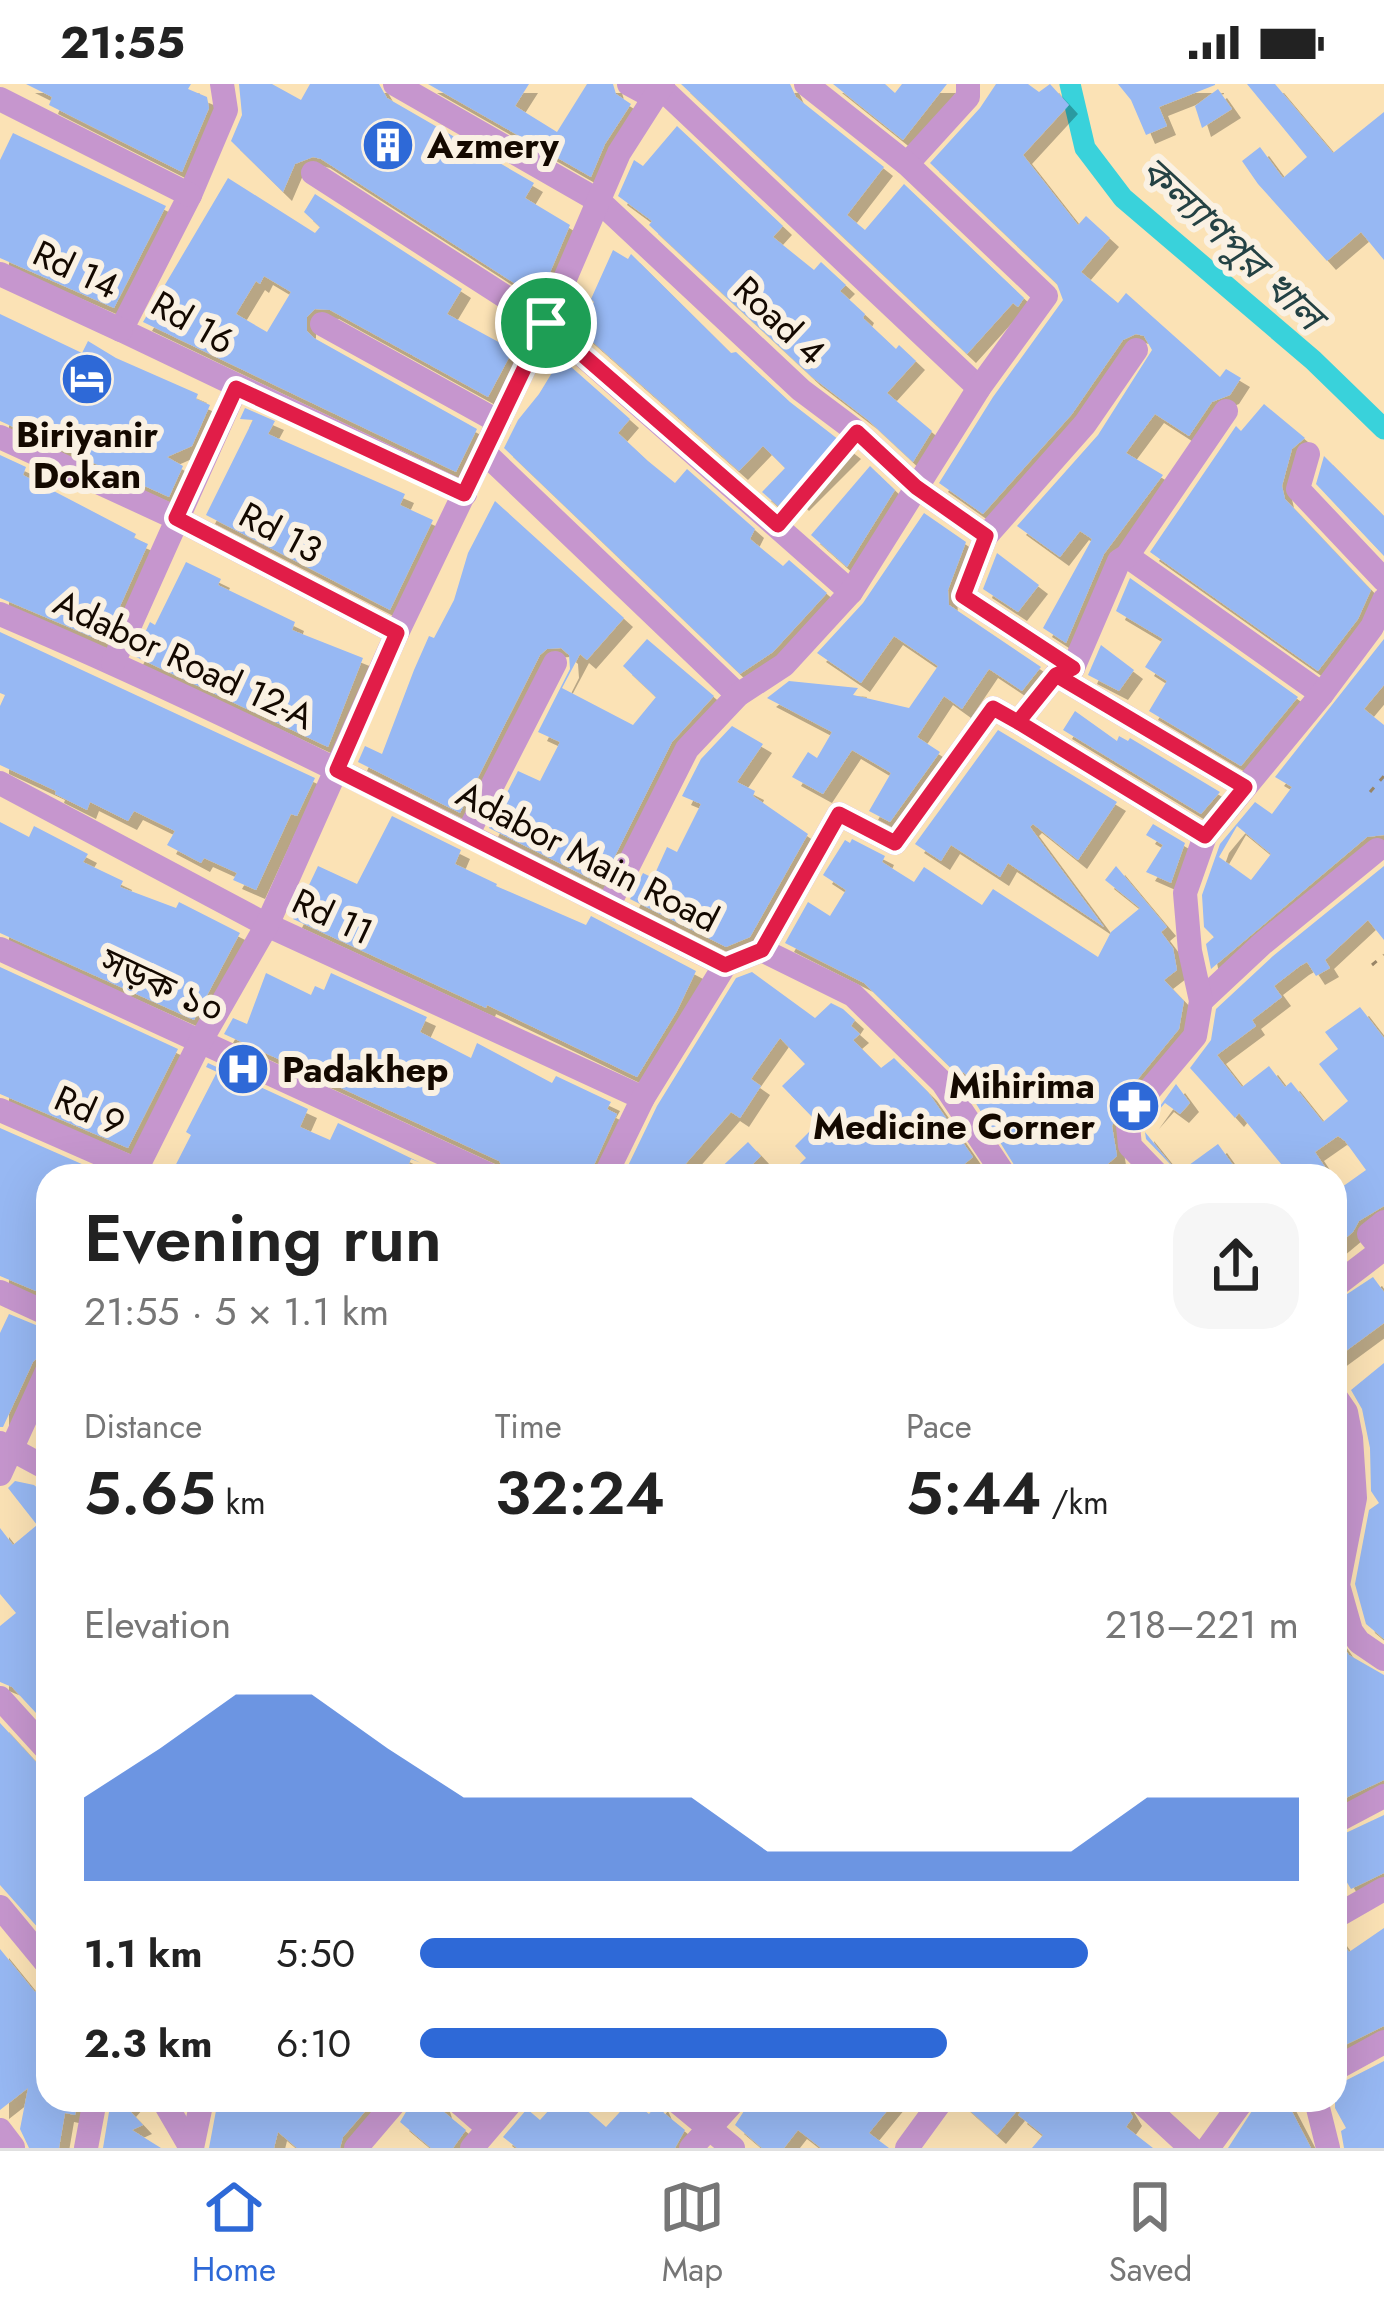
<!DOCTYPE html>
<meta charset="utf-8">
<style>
:root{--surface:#fff;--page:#f6f6f6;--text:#222;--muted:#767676;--line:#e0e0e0;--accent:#2e69d7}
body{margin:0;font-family:Jost,"Noto Sans Bengali",sans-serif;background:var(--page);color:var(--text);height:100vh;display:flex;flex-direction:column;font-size:45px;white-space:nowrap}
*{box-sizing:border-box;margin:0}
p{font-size:39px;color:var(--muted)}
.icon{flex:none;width:66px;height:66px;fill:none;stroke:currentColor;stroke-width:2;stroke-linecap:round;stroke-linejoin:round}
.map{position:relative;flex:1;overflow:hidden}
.side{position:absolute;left:36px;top:1080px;width:1311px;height:948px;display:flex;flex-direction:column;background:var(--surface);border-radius:36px;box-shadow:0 12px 48px #0002}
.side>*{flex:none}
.pin{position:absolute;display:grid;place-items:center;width:102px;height:102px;color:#fff;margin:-51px;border:6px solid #fff;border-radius:50%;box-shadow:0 3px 12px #0007}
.round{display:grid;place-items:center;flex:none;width:126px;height:126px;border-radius:36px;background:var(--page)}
.summary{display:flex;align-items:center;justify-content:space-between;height:204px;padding:0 48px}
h1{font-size:66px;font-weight:600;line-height:90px}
.stats{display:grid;grid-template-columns:repeat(3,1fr);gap:18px;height:204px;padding:12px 48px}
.stats div{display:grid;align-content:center}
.stats b{font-size:60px;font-weight:600}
.stats small{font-size:33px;font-weight:400}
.stats p{font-size:33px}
.chart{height:336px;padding:24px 48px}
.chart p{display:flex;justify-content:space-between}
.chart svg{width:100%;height:216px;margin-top:12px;fill:var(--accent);opacity:.7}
ul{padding:0 48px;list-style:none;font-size:39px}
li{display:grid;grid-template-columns:192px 144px 1fr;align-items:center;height:90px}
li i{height:30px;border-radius:15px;background:var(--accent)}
.status{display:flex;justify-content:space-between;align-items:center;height:84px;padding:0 60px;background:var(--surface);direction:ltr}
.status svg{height:33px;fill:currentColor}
.tab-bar{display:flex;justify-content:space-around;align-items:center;height:168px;border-top:3px solid var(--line);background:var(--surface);font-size:33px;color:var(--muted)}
.tab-bar a{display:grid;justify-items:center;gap:6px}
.tab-bar .active{color:var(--accent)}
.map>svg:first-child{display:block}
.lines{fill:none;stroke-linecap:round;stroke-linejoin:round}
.canal{stroke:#39d2db;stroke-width:21}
.building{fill:#97b8f3;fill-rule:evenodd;filter:url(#shadow)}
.path{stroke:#988567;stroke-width:3;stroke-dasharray:6 9;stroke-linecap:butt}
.minor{stroke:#c696ce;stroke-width:24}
.route-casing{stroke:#fff;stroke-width:24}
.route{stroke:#e11d48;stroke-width:15}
.labels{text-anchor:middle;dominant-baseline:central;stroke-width:12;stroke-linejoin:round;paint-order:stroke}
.poi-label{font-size:36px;font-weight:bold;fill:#140900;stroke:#faf1e3;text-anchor:start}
.street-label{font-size:36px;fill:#140900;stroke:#faf1e3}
.water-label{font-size:39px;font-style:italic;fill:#244244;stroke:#faf1e3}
</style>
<div class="status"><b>21:55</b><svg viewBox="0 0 49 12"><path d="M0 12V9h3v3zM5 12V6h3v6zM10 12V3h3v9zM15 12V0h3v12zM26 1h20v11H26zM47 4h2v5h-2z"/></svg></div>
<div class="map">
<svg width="1384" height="2064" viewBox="0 0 1384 2064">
<defs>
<filter id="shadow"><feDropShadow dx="9" dy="9" stdDeviation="0" flood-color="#0004"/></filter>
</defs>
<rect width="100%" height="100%" fill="#fbe2b5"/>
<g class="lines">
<!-- canal -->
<polyline class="canal" points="1070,0 1085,64 1123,114 1313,276 1384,345"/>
</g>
<!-- building -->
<g class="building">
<polygon points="26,0 191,0 188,5 207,13 209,24 182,88 49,21 52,13"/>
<polygon points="239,0 272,0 301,16 310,0 379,0 387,14 534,99 525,114 570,141 539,215 321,75 313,73 295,80 283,108 231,57 242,31"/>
<polygon points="428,0 529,0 515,22 557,48 587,0 613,0 616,10 631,20 605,60 591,93"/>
<polygon points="681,0 790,0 796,13 884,83 847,131 865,146 904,100 1024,214 1018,223 1013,219 967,270"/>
<polygon points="833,0 885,0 895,9 902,0 947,0 903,56"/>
<polygon points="996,0 1028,0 1039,8 1050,0 1069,21 1023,71 1078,141 1086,132 1110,154 1081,188 1118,219 1126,209 1220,293 1226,285 1241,294 1230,311 1212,318 1189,352 1155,330 1126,369 1163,391 1104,470 1066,559 1043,544 1092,455 1080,447 1060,473 1017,442 1098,351 1152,266 1144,252 1136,250 1123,256 1072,330 983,430 939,399 993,313 1063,216 1057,200 930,79 980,24"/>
<polygon points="1118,0 1215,0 1215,1 1159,23 1167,42 1146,51 1131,16"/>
<polygon points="1247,0 1275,0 1333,69 1384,28 1384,176 1361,148 1327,177 1258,100 1242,77 1260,63 1283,94 1307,73"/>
<polygon points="1218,5 1232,25 1202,44 1195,22"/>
<polygon points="677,42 783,142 773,153 814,186 821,178 846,201 840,207 865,230 863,234 896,265 899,261 916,277 887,309 932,347 913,378 868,336 812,293 649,141 652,137 618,112 634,76 643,82"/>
<polygon points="13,49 166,122 114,224 0,174 0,76"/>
<path d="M228 94 315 149 320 143 304 128 315 110 462 205 447 230 513 266 488 313 330 226 315 225 307 233V247L314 254 477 345 456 388 143 238ZM264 192 291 208 267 248 236 230 256 197 260 200Z"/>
<polygon points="613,166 628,175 631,170 731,269 736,268 790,318 852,366 800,418 791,409 778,422 762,408 785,384 763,362 739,387 578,245 594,218 591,215"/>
<polygon points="0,230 82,269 88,257 116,274 198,310 196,315 210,321 192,362 167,373 183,382 169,413 0,337"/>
<polygon points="561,274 630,335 618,349 648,377 675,399 687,385 755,445 750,455 783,482 789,476 827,509 773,568 740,590 504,364 518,336 539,310"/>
<polygon points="1264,320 1305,354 1292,365 1282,402 1285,415 1371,506 1358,535 1318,587 1150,468 1236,342 1241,347"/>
<polygon points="245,324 275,337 268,350 405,410 400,421 433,436 390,526 206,431 253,336 240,335"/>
<polygon points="0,371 26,383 23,391 136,450 134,454 148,460 104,558 0,514"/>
<polygon points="1324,372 1384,432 1384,472 1316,400"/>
<polygon points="870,382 895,406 847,483 811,451"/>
<polygon points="495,417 624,534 587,576 580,570 562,604 633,641 656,613 623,582 647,555 714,612 672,658 601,800 489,744 518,687 540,697 560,658 538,648 570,585 569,571 561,564 547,565 540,571 460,729 358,678 365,662 382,670 414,586 429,552 434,554 454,516 468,469"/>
<polygon points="924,429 966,458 948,506 949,521 1041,583 1022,607 989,585 962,625 944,612 917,653 940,668 890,738 869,727 891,689 852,666 823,710 792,693 808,668 817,674 832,648 767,614 789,597 858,604 853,611 909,624 938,582 894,552 861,599 817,569 863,519"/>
<polygon points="997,469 1039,501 1018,528 983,505"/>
<polygon points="186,478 221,495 218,501 295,538 292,546 363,574 328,663 134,572 150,538 155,541"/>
<polygon points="1130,494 1298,613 1241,682 1149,627 1167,597 1145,583 1163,555 1116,527"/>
<polygon points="0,548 315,694 297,732 291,730 256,806 233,796 237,789 204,774 201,779 167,761 175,747 134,727 128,737 90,718 87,726 55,710 56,707 0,681 0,622 5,611 0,609"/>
<path d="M1384 555V601L1364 625 1384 641V751L1367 753 1211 885 1206 860 1214 853 1204 843 1202 811 1220 760 1255 718 1272 730 1292 703 1275 693ZM1237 742 1271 770 1251 796 1219 773Z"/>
<polygon points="1101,561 1134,586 1119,607 1088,591"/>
<polygon points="1075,627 1117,657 1119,652 1128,657 1130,654 1220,708 1201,730 1063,646"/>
<polygon points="732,642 763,660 737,698 755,707 753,712 808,750 750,853 726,863 630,815 643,789 653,794 667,763 677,768 701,720 682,712 701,675"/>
<polygon points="998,646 1117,718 1078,776 1033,740 1030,743 1104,843 1008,779 1000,793 951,761 941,777 915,760"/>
<polygon points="392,732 461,766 455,780 497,800 496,802 586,841 591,832 696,887 677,927 637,993 487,921 486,924 293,835 318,782 357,800"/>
<polygon points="0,738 29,753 34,742 88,770 83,778 123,797 120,803 176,824 179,818 240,849 194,936 0,849"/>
<polygon points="1153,740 1185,759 1171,799 1146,788 1163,761 1146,751"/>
<polygon points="852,755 885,772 882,778 914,798 924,783 982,821 993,805 1098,873 1111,848 1140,824 1105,796 1116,782 1167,843 1161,848 1173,864 1177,886 1164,896 1184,917 1179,945 1133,1001 1112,1042 1117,1072 1094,1092 1021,1092 975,1018 985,1009 963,988 959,992 864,899 785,859 808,818 830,832 846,806 823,791 845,756 850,759"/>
<polygon points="1384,782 1384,856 1368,836 1325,876 1330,884 1316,892 1307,878 1300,882 1274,902 1282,913 1252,936 1256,942 1217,971 1242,1003 1269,982 1285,1003 1291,998 1323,1038 1348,1017 1319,980 1338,965 1325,948 1360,923 1384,954 1384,1122 1359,1137 1353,1148 1335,1163 1335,1108 1366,1086 1345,1057 1338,1052 1315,1068 1331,1092 1291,1092 1239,1029 1235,1034 1190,984 1211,956 1216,925 1273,872"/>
<polygon points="0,883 178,965 128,1064 0,1010"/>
<polygon points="752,888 815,934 831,919 843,925 855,936 851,942 860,950 853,956 881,984 894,974 928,1008 973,1073 950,1092 787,1092 806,1074 795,1062 818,1039 782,1002 805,980 780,954 751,995 761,1002 740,1034 731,1028 675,1092 623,1092 657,1022 736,894"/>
<polygon points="266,889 311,911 315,902 324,906 331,889 427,933 420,948 471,974 477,959 552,999 556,992 611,1018 607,1025 617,1030 589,1092 508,1092 499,1077 224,950 233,934 247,940"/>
<polygon points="208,979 308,1025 300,1043 330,1056 338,1039 421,1079 411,1075 404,1092 170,1092 191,1051 186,1048 217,988 206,983"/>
<polygon points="1176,1000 1190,1019 1180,1030 1165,1019 1150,1036"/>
<polygon points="0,1044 109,1092 48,1092 48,1212 0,1192"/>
<polygon points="1145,1048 1178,1089 1218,1060 1241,1092 1175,1092 1171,1081 1146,1055"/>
<polygon points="748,1058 761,1072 741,1092 712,1092"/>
<polygon points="1373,1193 1384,1208 1384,1239 1335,1275 1335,1218"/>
<polygon points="9,1230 48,1246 48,1263 33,1278 3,1343 0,1343 0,1249"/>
<polygon points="1384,1279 1384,1555 1366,1540 1355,1500 1369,1426 1379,1419 1371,1407 1370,1364 1362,1325 1351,1306"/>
<polygon points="15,1397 34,1401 48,1413 48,1642 12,1603 0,1598 0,1542 16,1529 0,1510 0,1444 13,1461 37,1441 8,1404"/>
<polygon points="1335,1551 1349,1571 1384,1591 1384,1696 1335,1719"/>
<polygon points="0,1639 36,1678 48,1683 48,1855 0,1801"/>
<polygon points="1384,1731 1384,1789 1351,1805 1335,1779 1335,1754"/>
<polygon points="1384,1844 1384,1942 1335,1966 1335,1943 1345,1937 1335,1920 1335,1849 1349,1868"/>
<polygon points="0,1865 35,1908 41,1903 48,1913 48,2016 78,2016 75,2031 65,2029 59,2064 29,2064 20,2045 28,2004 0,2026"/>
<polygon points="1384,1977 1384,2064 1344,2064 1341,2047 1346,2044 1335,2024 1335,2002"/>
<polygon points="111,2016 134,2016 127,2024 143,2041 132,2046 161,2064 103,2064"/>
<polygon points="218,2016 375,2016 343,2053 340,2064 297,2064 278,2048 274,2064 209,2064"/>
<polygon points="413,2016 440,2016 444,2028 466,2046 453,2064 431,2064 400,2038"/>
<polygon points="558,2016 575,2016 606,2043 631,2016 649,2030 659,2018 664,2029 685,2046 675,2064 517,2064 503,2053 527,2025 540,2036"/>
<polygon points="751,2016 896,2016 869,2049 889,2064 821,2064 798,2046 784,2064 762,2064 735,2041"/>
<polygon points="958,2016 1012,2016 1020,2023 997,2051"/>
<polygon points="1030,2016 1123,2016 1133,2033 1126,2043 1153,2064 1032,2064 1043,2051 1018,2031"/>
<polygon points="1259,2016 1286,2016 1311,2064 1228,2064"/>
</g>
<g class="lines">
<!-- path -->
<g class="path">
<polyline points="792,424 844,363"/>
<polyline points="1370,708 1384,692"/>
<polyline points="1372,881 1384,871"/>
</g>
<!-- minor -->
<g class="minor">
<polyline points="222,0 226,26 190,111 121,246 465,410"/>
<polyline points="395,0 599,117 801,306 857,348 916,403 986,452"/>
<polyline points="629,0 653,13"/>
<polyline points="661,4 979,304"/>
<polyline points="0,15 190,111"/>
<polyline points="907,80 968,13 968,0"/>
<polyline points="313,89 546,239 851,508"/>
<polyline points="0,190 121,246"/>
<polyline points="322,240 499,338"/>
<polyline points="0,353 176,434 397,549"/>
<polyline points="486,370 738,611"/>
<polyline points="1308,370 1298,405 1384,496"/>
<polyline points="1127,472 1322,610"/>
<path d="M0 530C247 635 485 761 725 881L762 866 853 911 943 999 1005 1092"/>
<polyline points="113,579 236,304"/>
<polyline points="1073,584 963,512 986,452 1085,340 1136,266"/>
<polyline points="1056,591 1245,703"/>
<polyline points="1018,638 1205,752"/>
<polyline points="0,699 267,841 643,1014"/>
<polyline points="467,751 555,579"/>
<polyline points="608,822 687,665 738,611 784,581 851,508 979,304 1046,212 907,80 806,0"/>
<polyline points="0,865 492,1092"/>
<polyline points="762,866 839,730 895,759 993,624 1018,638 1056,591 1073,584 1119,477 1127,472 1226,327"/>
<polyline points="1201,917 1262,860 1377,766"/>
<polyline points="0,1026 146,1090"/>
<polyline points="133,1092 200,958 267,841 397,549 546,239 619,69 663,0"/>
<polyline points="605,1092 643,1014 725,881"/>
<polyline points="1159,1092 1130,1062 1128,1042 1147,1009 1195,952 1201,917 1190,867 1185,809 1205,752 1322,610 1372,543 1384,516"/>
<polyline points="1335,1202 1382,1166 1369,1150 1384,1138"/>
<polyline points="0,1208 48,1230"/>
<polyline points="1335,1312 1346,1328 1351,1354 1355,1414 1338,1501 1351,1547 1359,1558 1384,1575"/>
<polyline points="0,1359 48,1385"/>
<polyline points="0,1390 48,1285"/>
<polyline points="0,1614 48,1667"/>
<polyline points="1335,1738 1384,1712"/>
<polyline points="0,1823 48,1881"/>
<polyline points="1335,1833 1384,1805"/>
<polyline points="1335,1985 1384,1958"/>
<polyline points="163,2016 191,2064"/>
<polyline points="456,2016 487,2043"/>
<polyline points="675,2016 733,2064"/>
<polyline points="1139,2016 1191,2064"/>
<polyline points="1316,2016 1328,2064"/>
<polyline points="0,2046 13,2063"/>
<polyline points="86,2064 95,2016"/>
<polyline points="192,2064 202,2016"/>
<polyline points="356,2064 397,2016"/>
<polyline points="472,2064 513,2016"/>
<polyline points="691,2064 735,2016"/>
<polyline points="907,2064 942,2016"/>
<polyline points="1208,2064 1243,2016"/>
</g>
</g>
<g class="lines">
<!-- route casing -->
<g class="route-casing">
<polyline id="route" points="546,239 464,410 236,304 176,434 397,549 337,686 725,881 762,866 839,730 895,759 993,624 1018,638 1056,591 1245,703 1205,752 1018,638 1056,591 1073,584 963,512 986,452 916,403 857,348 778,441 546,239"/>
</g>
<!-- route -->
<use href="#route" class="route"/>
</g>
<!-- icons -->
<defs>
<g id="building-disc" transform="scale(2.7)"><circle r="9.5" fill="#2e69d7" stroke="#faf1e3"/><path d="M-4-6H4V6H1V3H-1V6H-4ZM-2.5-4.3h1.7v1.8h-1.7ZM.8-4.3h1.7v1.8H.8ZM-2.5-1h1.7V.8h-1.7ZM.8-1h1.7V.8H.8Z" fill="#fff"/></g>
<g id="hotel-disc" transform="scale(2.7)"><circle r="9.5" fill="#2e69d7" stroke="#faf1e3"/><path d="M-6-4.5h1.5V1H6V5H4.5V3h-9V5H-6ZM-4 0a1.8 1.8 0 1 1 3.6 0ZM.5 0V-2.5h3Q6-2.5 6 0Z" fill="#fff"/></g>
<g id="hospital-disc" transform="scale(2.7)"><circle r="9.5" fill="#2e69d7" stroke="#faf1e3"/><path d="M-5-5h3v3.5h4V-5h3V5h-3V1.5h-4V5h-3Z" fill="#fff"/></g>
<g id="pharmacy-disc" transform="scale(2.7)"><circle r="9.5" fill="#2e69d7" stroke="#faf1e3"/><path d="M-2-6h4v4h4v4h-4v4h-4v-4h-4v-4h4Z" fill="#fff"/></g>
</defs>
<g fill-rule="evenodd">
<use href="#building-disc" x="388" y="61"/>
<use href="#hotel-disc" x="87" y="295"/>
<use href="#hospital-disc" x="243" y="985"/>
<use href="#pharmacy-disc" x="1134" y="1022"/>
</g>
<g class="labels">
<!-- poi labels -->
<g class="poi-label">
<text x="427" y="61">Azmery</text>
<text x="87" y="350" text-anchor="middle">Biriyanir<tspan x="87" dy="41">Dokan</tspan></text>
<text x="282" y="985">Padakhep</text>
<text x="1095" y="1001" text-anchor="end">Mihirima<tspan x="1095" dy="41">Medicine Corner</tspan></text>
</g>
<!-- street labels -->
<g class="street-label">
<text transform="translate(76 185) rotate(25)">Rd 14</text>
<text transform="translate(780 236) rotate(43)">Road 4</text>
<text transform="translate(193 238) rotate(30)">Rd 16</text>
<text transform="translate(281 448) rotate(28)">Rd 13</text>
<text transform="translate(184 575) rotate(25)">Adabor Road 12-A</text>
<text transform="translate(588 772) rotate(27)">Adabor Main Road</text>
<text transform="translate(333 832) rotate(25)">Rd 11</text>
<text transform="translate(163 901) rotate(25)">সড়ক ১০</text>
<text transform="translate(90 1026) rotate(24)">Rd 9</text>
</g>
<!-- water labels -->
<g class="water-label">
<text transform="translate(1232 159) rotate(43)">কল্যাণপুর খাল</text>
</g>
</g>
</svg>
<div class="pin" style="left:546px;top:239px;background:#1e9e55"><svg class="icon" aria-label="arrive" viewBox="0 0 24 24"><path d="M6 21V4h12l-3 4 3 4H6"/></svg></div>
<section class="side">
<div class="summary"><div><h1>Evening run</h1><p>21:55 · 5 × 1.1 km</p></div><a class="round"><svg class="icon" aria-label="share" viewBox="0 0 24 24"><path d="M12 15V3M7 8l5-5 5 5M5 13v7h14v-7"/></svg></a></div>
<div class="stats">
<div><p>Distance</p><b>5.65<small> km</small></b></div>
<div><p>Time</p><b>32:24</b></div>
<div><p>Pace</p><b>5:44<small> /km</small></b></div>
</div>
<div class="chart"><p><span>Elevation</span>218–221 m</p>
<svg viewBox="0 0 160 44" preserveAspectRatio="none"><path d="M0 44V27L10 17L20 6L30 6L40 17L50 27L60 27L70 27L80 27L90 38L100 38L110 38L120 38L130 38L140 27L150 27L160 27V44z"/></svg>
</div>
<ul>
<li><b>1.1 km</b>5:50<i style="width:76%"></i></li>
<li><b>2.3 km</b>6:10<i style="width:60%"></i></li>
</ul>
</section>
</div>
<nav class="tab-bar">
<a class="active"><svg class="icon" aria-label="home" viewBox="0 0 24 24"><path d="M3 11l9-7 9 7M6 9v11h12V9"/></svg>Home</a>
<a><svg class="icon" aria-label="map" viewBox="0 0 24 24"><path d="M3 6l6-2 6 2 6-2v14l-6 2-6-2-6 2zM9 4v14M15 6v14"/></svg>Map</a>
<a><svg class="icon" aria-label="saved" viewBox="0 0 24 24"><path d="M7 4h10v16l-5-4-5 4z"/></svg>Saved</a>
</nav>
